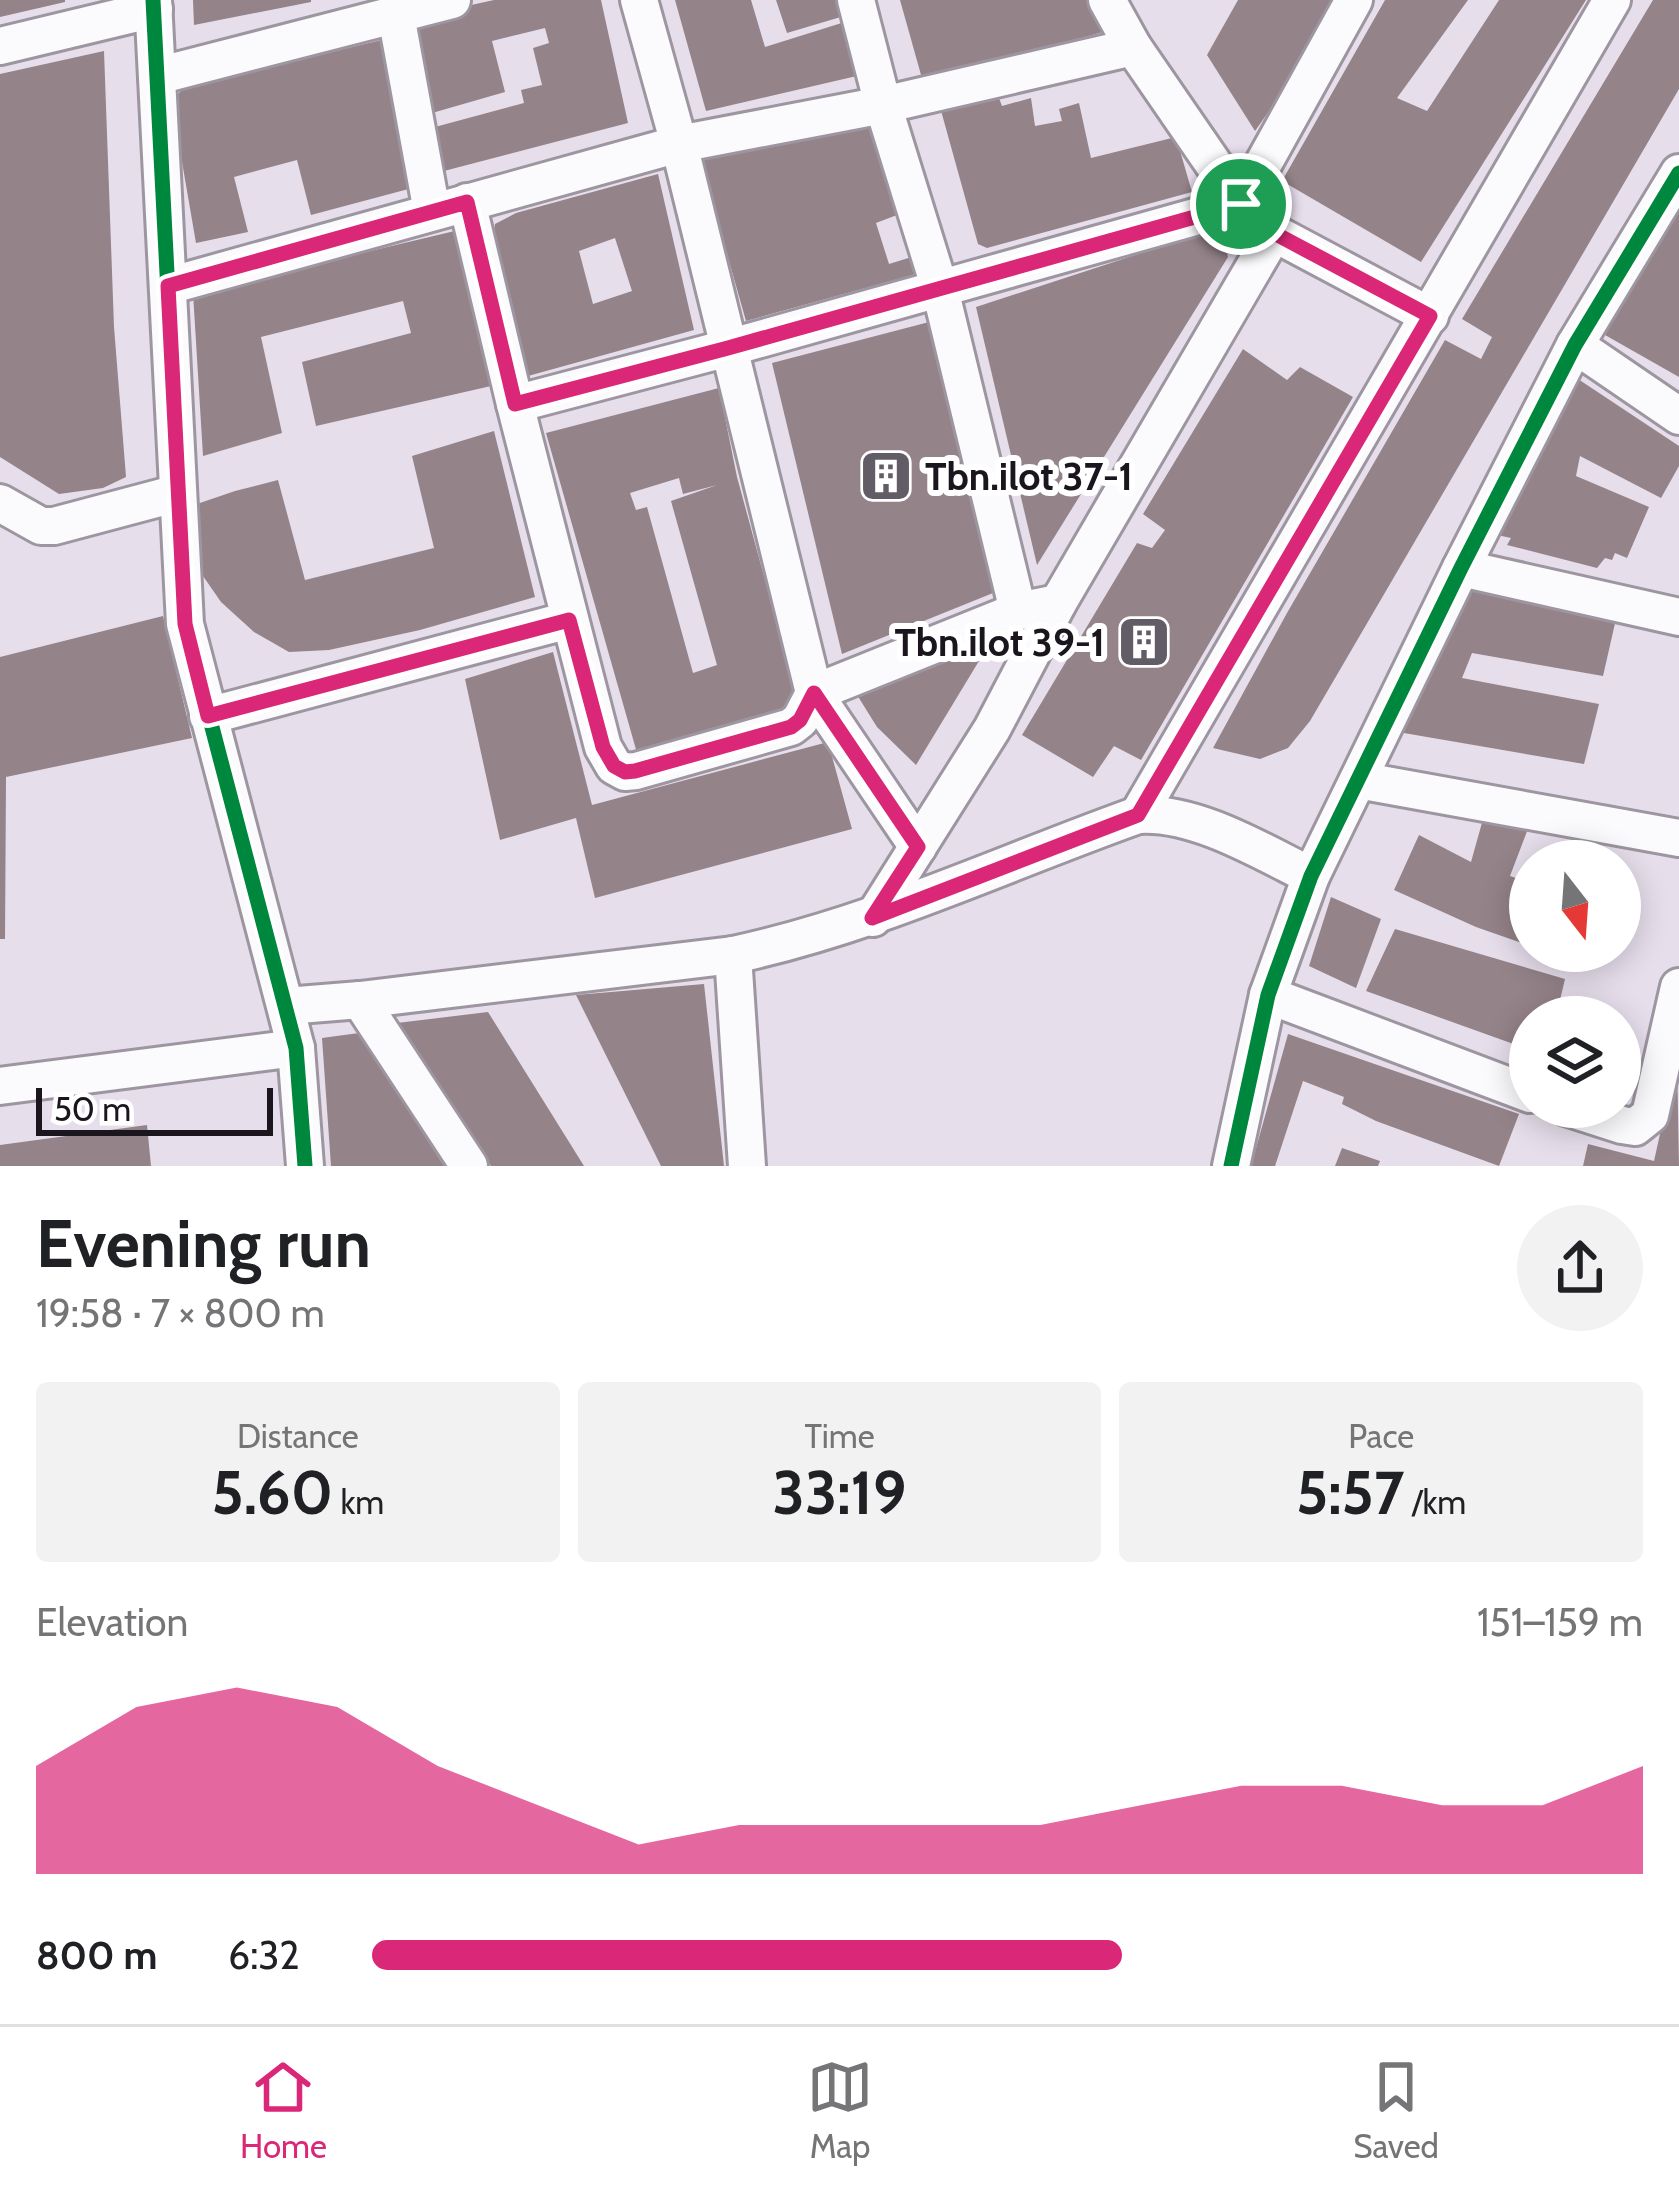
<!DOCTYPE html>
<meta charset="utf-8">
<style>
:root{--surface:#fff;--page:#f2f2f2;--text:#202124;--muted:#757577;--line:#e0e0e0;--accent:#db2777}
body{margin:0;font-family:Cabin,sans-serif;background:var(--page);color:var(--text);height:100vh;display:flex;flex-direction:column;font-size:45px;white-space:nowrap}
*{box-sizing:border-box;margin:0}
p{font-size:39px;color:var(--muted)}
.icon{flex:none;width:66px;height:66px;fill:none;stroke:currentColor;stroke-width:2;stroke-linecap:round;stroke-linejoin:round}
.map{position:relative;height:1166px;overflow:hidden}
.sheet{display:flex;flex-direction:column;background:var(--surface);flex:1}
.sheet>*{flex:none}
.needle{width:78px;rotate:163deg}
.fabs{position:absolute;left:1509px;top:840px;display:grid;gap:24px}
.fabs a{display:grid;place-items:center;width:132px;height:132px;border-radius:50%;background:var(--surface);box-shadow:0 6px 30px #0003;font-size:60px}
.scale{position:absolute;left:36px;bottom:30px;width:237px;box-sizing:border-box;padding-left:12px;border:6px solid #1b161e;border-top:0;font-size:33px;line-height:42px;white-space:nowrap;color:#1b161e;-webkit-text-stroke:9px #fff;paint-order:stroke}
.pin{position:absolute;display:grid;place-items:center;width:102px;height:102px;color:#fff;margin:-51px;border:6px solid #fff;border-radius:50%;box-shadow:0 3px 12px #0007}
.round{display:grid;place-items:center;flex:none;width:126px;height:126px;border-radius:63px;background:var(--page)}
.overview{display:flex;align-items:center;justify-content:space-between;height:204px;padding:0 36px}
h1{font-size:66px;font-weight:700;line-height:90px}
.metrics{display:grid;grid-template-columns:repeat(3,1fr);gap:18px;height:204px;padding:12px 36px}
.metrics div{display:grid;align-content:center;border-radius:12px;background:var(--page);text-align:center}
.metrics b{font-size:60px;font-weight:700}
.metrics small{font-size:33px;font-weight:400}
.metrics p{font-size:33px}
.chart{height:336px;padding:24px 36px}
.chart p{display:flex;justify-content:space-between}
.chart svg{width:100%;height:216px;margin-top:12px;fill:var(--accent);opacity:.7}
ul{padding:0 36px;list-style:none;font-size:39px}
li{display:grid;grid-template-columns:192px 144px 1fr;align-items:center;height:90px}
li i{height:30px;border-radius:15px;background:var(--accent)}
.menu{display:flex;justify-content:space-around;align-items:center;height:168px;border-top:3px solid var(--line);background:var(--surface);font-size:33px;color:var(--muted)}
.menu a{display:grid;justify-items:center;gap:6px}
.menu .current{color:var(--accent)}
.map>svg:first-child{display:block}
.building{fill:#948388;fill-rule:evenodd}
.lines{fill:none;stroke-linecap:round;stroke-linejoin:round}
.minor-casing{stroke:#9d96a1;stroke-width:42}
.minor{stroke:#fbfafc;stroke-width:36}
.cycleway-casing{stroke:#fff;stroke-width:22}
.cycleway{stroke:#00873e;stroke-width:15}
.route-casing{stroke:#fff;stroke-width:24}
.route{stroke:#db2777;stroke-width:15}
.labels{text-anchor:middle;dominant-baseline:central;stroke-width:12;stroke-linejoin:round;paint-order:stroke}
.poi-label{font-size:39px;font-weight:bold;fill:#1b161e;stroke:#fff;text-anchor:start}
</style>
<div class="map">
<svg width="1679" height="1166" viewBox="0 0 1679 1166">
<rect width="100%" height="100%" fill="#e7deec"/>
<!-- building -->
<g class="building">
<polygon points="0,0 65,0 65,2 0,17"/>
<polygon points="193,0 311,0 311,2 194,25"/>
<polygon points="494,0 601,0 628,123 444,171 435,127 524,103 521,90 542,85 533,48 549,43 545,28 492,41 505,92 432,113 412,18"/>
<polygon points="675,0 751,0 765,47 848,21 861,75 706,111"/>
<polygon points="776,0 840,0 844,16 787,33"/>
<polygon points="900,0 1090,0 1110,30 923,82"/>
<polygon points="1238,0 1338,0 1297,72 1255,131 1207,55"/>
<polygon points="1385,0 1468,0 1397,98 1427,111 1499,0 1586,0 1421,262 1282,181"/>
<polygon points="1653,0 1679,0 1679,89 1310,721 1288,748 1260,759 1213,748 1287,613 1445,340 1481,359 1492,337 1462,319"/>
<polygon points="382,40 416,187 311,215 297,160 234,177 248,232 196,243 172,104 183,87"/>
<polygon points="104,51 114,327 126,477 103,488 59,494 0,457 0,74"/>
<polygon points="997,93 1002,106 1031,98 1035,126 1062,121 1059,109 1079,103 1091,158 1176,137 1192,192 987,248 978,244 940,107"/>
<polygon points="872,121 897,215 876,223 889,264 915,256 920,273 746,321 699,155"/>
<path d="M658 174 694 330 528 376 502 275 494 230 495 224 516 213ZM615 238 632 291 593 304 579 251Z"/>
<polygon points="1673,206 1679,210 1679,377 1598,331"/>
<polygon points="1221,227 1228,257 1037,565 976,307"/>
<polygon points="459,230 491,386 316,426 302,362 411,333 403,301 261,337 282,433 203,456 193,293"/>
<polygon points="933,321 1003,589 842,654 772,363"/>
<polygon points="1243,349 1287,380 1300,367 1353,397 1141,760 1114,746 1093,777 1022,735 1137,543 1152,548 1165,530 1143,514"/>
<polygon points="1575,377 1679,446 1679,466 1661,498 1580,456 1576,476 1649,507 1627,558 1615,553 1612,560 1605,558 1597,568 1507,545 1511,538 1497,535"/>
<path d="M719 388 737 477 783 646 797 680 788 714 637 753 546 433ZM679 478 683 494 717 485 671 501 717 665 693 673 647 507 636 510 630 493Z"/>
<polygon points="494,431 535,597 420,630 329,650 289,652 254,632 221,602 203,576 193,531 194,505 235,491 278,480 305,580 434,548 412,456"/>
<polygon points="1467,584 1616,619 1603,676 1472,653 1462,678 1599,704 1584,764 1398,732"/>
<polygon points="163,616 192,738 6,777 5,939 0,939 0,657"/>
<polygon points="979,638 982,656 916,765 877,727 854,690"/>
<polygon points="553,652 592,805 828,742 852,829 595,898 576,818 500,840 465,679"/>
<polygon points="1485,812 1529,826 1510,876 1530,883 1530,946 1476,927 1394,890 1419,835 1471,862"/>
<polygon points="1331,897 1381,919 1356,988 1309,966"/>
<polygon points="1395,929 1565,979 1556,1017 1530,1017 1530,1050 1366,991"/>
<polygon points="704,984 724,1166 661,1166 576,995"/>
<polygon points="488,1012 584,1166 491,1166 397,1023"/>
<polygon points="359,1033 444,1166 331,1166 322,1038"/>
<polygon points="1288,1034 1519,1114 1499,1166 1376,1121 1342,1104 1344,1097 1303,1081 1275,1166 1251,1166"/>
<polygon points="1677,1058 1679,1166 1583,1166 1588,1144 1654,1161"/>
<polygon points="147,1125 151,1166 0,1166 0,1145"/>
<polygon points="1342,1148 1380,1161 1378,1166 1335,1166"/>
</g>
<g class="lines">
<!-- minor casing -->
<g class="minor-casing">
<g id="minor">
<polyline points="153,0 185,624 296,1048 305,1166"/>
<polyline points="639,0 679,144 814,693 918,847"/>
<polyline points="856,0 883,105 940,289 1018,611"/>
<polyline points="1107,0 1133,47 1241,204 1354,0"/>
<polyline points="396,15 432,212"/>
<polyline points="0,46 154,9"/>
<polyline points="157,76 452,0"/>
<polyline points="467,202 515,404 603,747 614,766 625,772 636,771 791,727 800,720 814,693 1018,611 1058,603"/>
<polyline points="168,286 679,144 883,105 1133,47"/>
<polyline points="1575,345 1679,416"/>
<polyline points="515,404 728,348 1241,204 1274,233 1430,316"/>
<polyline points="0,503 41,526 54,526 178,493"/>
<polyline points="1461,568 1679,617"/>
<polyline points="208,716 569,620"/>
<polyline points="1358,780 1679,838"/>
<polyline points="1138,815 1612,0"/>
<polyline points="873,918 992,729 1058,603 1274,233"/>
<polyline points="733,955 747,1166"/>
<polyline points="1268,995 1530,1094"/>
<polyline points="360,1000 469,1166"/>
<path d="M286 1006 360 1000 733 955C874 925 1003 863 1138 815 1195 811 1261 851 1311 876"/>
<polyline points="0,1086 296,1048"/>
<polyline points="1566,1107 1622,1125 1635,1127 1650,1115 1679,987"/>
<polyline points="1231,1166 1268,995 1311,876 1461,568 1575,345 1679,173"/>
</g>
</g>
<!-- minor -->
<use href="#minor" class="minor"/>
<!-- cycleway casing -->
<g class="cycleway-casing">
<g id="cycleway">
<polyline points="153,0 185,624 296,1048 305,1166"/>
<polyline points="1231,1166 1268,995 1311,876 1461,568 1575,345 1679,173"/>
</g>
</g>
<!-- cycleway -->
<use href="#cycleway" class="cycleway"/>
</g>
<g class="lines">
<!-- route casing -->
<g class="route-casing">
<polygon id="route" points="467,202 515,404 728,348 1241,204 1274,233 1430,316 1138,815 872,918 918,847 814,693 800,720 791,727 635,771 625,772 614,766 603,747 569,620 208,716 185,624 168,286"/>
</g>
<!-- route -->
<use href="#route" class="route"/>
</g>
<!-- icons -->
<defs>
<g id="building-square" transform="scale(2.7)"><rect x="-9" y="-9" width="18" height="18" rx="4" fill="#625c66" stroke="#fff"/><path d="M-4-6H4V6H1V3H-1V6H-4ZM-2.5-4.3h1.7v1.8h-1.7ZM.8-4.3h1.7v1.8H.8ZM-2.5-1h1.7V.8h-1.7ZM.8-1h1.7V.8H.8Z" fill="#fff"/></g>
</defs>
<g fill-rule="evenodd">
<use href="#building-square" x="886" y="476"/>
<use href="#building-square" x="1144" y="642"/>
</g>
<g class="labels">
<!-- poi labels -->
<g class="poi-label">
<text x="925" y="476">Tbn.ilot 37-1</text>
<text x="1105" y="642" text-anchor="end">Tbn.ilot 39-1</text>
</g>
</g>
</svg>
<div class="fabs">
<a><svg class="needle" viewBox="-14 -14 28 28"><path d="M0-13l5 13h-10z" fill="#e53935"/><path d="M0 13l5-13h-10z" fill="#757577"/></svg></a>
<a><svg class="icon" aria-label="layers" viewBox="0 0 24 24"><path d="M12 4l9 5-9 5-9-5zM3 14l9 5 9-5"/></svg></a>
</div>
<div class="scale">50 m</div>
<div class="pin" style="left:1241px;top:204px;background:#1e9e55"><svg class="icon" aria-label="arrive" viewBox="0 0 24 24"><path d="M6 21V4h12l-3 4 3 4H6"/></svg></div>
</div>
<section class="sheet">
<div class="overview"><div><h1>Evening run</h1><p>19:58 · 7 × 800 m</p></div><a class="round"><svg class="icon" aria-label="share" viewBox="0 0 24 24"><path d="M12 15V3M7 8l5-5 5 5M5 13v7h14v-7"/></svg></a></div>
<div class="metrics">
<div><p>Distance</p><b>5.60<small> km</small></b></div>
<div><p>Time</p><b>33:19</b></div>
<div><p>Pace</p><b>5:57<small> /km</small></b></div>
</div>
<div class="chart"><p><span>Elevation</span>151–159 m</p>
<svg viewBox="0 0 160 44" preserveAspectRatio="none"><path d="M0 44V22L10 10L20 6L30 10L40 22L50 30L60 38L70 34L80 34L90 34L100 34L110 30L120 26L130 26L140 30L150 30L160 22V44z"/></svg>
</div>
<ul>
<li><b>800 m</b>6:32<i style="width:59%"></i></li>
</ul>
</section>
<nav class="menu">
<a class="current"><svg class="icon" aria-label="home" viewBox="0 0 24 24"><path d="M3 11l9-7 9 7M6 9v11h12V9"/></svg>Home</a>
<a><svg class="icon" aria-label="map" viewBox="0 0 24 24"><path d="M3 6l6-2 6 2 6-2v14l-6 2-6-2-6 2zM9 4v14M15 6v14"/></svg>Map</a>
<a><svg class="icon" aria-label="saved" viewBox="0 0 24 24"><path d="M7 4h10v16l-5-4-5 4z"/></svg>Saved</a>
</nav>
